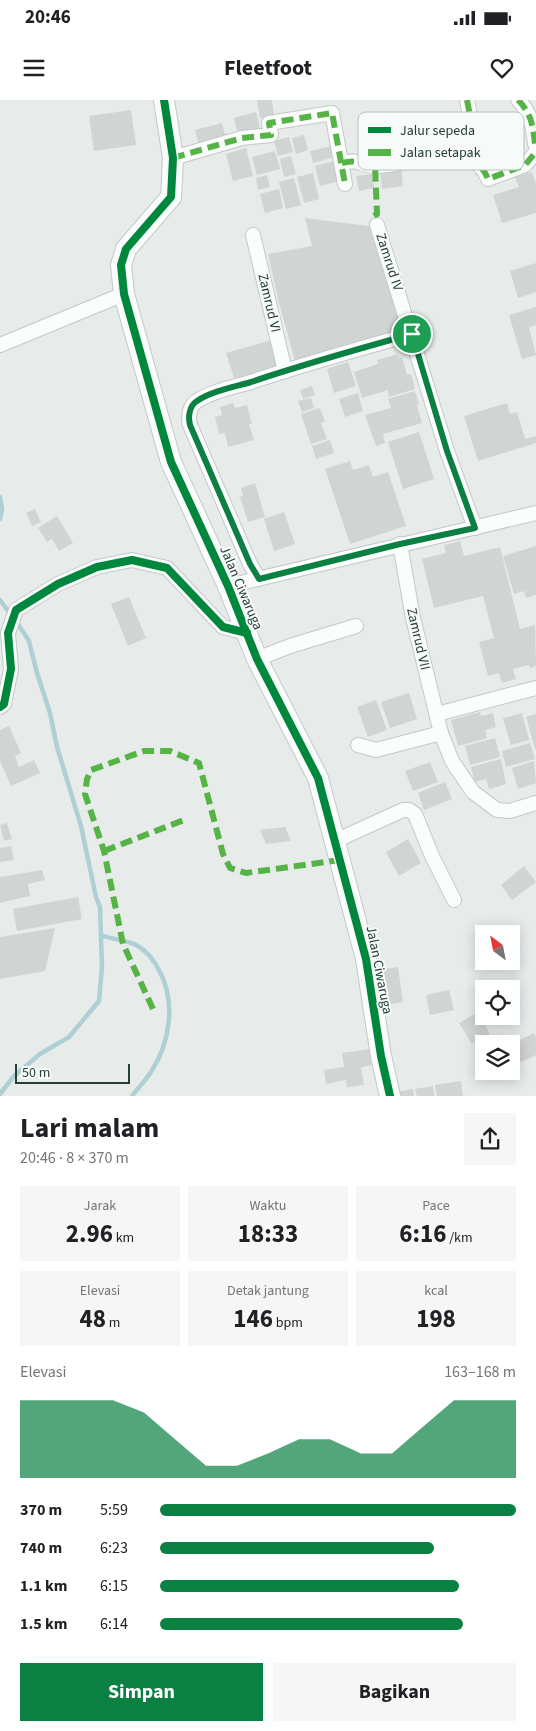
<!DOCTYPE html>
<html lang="id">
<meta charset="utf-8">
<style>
:root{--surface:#fff;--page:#f6f6f6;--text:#202124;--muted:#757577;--accent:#0b8043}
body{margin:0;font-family:"Source Sans 3",sans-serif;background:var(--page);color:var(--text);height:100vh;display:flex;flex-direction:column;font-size:19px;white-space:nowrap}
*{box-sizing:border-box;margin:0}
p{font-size:16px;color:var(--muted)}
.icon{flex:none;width:28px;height:28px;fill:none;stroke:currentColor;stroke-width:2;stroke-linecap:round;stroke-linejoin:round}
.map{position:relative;height:996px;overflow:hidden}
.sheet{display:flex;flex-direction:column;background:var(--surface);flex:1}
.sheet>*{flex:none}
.needle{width:32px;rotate:328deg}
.buttons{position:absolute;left:475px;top:825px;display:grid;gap:10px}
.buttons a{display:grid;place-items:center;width:45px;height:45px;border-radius:0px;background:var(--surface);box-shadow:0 2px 12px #0003;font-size:25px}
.scale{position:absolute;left:15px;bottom:12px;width:115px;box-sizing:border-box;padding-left:5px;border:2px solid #273d37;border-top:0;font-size:14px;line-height:18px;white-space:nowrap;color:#273d37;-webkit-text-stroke:4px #f6faf8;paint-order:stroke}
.pin{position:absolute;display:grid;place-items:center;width:42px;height:42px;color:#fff;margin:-21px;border:2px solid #fff;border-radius:50%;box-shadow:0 1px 5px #0007}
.round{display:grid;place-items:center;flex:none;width:52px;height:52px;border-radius:0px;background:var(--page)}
.summary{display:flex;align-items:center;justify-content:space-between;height:85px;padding:0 20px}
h1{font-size:28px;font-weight:700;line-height:38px}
.figures{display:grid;grid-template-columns:repeat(3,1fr);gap:8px;height:85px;padding:5px 20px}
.figures div{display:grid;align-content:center;border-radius:0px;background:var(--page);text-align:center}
.figures b{font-size:25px;font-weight:700}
.figures small{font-size:14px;font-weight:400}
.figures p{font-size:14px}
.chart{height:140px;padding:10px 20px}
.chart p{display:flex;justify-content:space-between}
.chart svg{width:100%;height:90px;margin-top:5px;fill:var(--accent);opacity:.7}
.action{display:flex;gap:10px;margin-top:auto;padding:10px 20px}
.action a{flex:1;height:58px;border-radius:0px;background:var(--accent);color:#fff;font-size:20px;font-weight:700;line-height:58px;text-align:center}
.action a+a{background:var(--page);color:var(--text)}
ul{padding:0 20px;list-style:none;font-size:16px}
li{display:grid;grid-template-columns:80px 60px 1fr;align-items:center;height:38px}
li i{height:12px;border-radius:6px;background:var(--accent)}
.status{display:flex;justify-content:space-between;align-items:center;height:35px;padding:0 25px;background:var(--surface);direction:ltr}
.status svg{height:14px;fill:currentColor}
header{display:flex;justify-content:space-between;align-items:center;height:65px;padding:0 20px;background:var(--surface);font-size:22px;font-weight:700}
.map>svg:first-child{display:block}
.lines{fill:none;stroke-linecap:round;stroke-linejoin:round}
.stream{stroke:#aecfd4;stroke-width:4.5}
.building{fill:#d0d4d3}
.street-casing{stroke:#c4c9c7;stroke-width:16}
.secondary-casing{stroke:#c3c9c7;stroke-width:22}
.street{stroke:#fbfcfc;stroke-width:14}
.secondary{stroke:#fbfcfc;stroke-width:20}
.quiet{stroke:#56b346;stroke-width:6;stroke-dasharray:12 6;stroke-linecap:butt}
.cycleway-casing{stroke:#f6faf8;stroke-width:11}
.cycleway{stroke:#00873e;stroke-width:8}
.route-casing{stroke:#fff;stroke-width:10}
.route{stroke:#0b8043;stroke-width:6}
.labels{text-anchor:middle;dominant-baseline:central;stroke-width:4;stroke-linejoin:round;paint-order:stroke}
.street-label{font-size:14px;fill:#273d37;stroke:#f6faf8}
.key{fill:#f6faf8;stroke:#b8c1be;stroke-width:1}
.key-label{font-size:14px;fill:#273d37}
</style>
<div class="status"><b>20:46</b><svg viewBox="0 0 49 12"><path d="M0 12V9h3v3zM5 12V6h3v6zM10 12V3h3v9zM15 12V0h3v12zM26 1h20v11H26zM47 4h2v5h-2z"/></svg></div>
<header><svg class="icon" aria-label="menu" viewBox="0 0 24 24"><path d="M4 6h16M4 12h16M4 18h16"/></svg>Fleetfoot<svg class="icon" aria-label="heart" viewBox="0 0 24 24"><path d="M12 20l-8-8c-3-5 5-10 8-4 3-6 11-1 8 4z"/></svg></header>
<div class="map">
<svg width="536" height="996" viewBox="0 0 536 996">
<rect width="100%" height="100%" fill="#e7ecea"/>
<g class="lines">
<!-- stream -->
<g class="stream">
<polyline points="0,397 2,409 0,419"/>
<polyline points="0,500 11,515"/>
<path d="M101 835C113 840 128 840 138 846 148 852 155 862 160 872 176 903 170 943 151 972 146 980 138 988 132 996"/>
<polyline points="0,994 14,976 40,954 69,937 99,901 102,867 100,807 96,797 81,726 57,647 50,613 37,573 29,541 16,521"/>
</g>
</g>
<!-- building -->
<g class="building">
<polygon points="257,0 272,0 274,16 260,18"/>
<polygon points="131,10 136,45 94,51 89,16"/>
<polygon points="256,12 260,29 238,35 234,18"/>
<polygon points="222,23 226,39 199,46 195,30"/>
<polygon points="304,35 308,50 296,54 292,38"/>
<polygon points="289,37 293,52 278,56 274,41"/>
<polygon points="336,45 339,56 313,63 310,51"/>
<polygon points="246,48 253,76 233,81 226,54"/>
<polygon points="275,51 280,69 257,75 252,57"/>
<polygon points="291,56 296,74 284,77 280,59"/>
<polygon points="338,60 343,80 320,86 315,66"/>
<polygon points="401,66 403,86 382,89 380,69"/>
<polygon points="532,72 536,84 536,113 502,123 493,95 519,87 515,77"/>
<polygon points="313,73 319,99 304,103 297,77"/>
<polygon points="372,74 374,88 359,91 356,76"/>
<polygon points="267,75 270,87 258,90 256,78"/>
<polygon points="294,78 301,105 286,109 279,82"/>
<polygon points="279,89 283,108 265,113 260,94"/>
<polygon points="305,118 369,126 403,232 296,264 279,203 268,154 312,146"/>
<polygon points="536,163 536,192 518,198 510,171"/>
<polygon points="536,207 536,225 529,227 536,255 522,259 509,215"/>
<polygon points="272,240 279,269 235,281 226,253"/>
<polygon points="398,254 399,258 402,257 407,275 411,274 415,289 389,297 388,290 362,298 354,272 378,264 377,260"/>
<polygon points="348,262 356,286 334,293 327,269"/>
<polygon points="312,286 315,295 303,299 300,290"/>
<polygon points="415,291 419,304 417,305 422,323 383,334 385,343 376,346 365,315 391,308 388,299"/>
<polygon points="358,293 363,311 345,317 339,299"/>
<polygon points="311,298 314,308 302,312 298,301"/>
<polygon points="233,303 235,308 247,305 252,324 249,324 254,340 228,347 225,333 219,334 215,317 222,315 220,307"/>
<polygon points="507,303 510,314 517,312 525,339 536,336 536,343 478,361 464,316"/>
<polygon points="320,308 325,322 321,323 327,339 311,344 301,314"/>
<polygon points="419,332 434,379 403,389 388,342"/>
<polygon points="330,340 334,353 316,359 312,346"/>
<polygon points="350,361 353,370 369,365 373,377 388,372 406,426 350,444 325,369"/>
<polygon points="255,383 265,417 248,422 240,397 243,396 241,388"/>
<polygon points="35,409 41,422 32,426 26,413"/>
<polygon points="284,412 295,444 274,451 264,419"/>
<polygon points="57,416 73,443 59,451 52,439 47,442 38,428"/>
<polygon points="460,441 464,456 500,447 520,529 535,525 536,566 530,568 529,565 513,569 516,579 502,583 499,573 488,576 479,542 494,538 483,496 434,508 422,459 446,453 444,445"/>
<polygon points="536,446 536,495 526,498 524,491 514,494 503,456"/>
<polygon points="129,497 146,538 128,546 111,504"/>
<polygon points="409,593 417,619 390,628 381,602"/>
<polygon points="376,600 387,630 368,637 357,607"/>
<polygon points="480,612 481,616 493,613 496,627 485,630 487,638 458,646 451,620"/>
<polygon points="522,613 529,640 511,645 503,618"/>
<polygon points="536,614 536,649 535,649 526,617"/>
<polygon points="9,626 21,653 15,656 19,667 34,660 40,673 11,686 0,661 0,630"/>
<polygon points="495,638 500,657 470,665 465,646"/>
<polygon points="530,643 535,659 506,667 502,651"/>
<polygon points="501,659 506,684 489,689 486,679 475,682 471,667"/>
<polygon points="534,661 536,683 518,689 512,668"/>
<polygon points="430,662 438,682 413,691 405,671"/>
<polygon points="445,682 452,699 424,710 418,693"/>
<polygon points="7,723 12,739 4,741 0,725"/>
<polygon points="285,727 291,741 266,744 260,730"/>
<polygon points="408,739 421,763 399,776 386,752"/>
<polygon points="11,746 14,760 0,762 0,748"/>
<polygon points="524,766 536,782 512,800 501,785"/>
<polygon points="42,770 45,780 28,784 30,796 0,803 0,777"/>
<polygon points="78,797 82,819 17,831 13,809"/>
<polygon points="55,828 45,871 0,879 0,837"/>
<polygon points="398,867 403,902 381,906 376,870"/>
<polygon points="449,890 454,910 430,915 426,895"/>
<polygon points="478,912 490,934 472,944 459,923"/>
<polygon points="534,933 536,937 536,955 521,962 512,944"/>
<polygon points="370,949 373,965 361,967 364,985 347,987 346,980 326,984 324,970 344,967 342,953"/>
<polygon points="461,981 463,996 437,996 435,985"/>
<polygon points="433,986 434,996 417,996 415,989"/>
<polygon points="413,989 414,996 395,996 395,992"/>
</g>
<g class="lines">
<!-- street casing -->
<g class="street-casing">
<g id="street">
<polyline points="467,0 480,67"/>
<path d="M518 0C531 13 533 25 535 44"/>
<polyline points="173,58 242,38 271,35 269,23 332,13 345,84"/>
<path d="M342 63C346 62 352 61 357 62 365 64 370 67 379 66 400 64 452 52 471 59 479 63 485 71 488 79L525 65 536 52"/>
<polyline points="377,125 447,351 475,428"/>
<polyline points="253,135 285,271"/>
<polyline points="0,245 124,194"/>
<polyline points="400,444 413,518 441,633 452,661 473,692 497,710 510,711 536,703"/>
<path d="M259 479 250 464 190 325C188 317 189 306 197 301 212 291 234 287 251 282 304 264 358 249 412 234"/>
<polyline points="228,486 536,413"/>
<polyline points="257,559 290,546 356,526"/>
<polyline points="0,607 4,604 11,569 8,533 16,510 58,484 97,467 132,460 167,468 223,527 247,533"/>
<polyline points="437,614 536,588"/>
<polyline points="358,645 376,650 441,633"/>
<polyline points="335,741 403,710 409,710 415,714 432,756 454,800"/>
</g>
</g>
<!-- secondary casing -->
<g class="secondary-casing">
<polyline id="secondary" points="164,0 173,58 171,97 126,149 121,165 124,194 171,362 228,486 257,559 318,678 366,859 381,956 390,996"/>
</g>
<!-- street -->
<use href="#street" class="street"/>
<!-- secondary -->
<use href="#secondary" class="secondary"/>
<!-- quiet -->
<g class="quiet">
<polyline points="467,0 480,67"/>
<path d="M518 0C531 13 533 25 535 44"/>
<polyline points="173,58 242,38 271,35 269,23 332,13 345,84"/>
<path d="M342 63C346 62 352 61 357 62 365 64 370 67 379 66 400 64 452 52 471 59 479 63 485 71 488 79L525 65 536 52"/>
<polyline points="374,116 377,114 375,66"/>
<polyline points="104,751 184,720"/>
<polyline points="153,909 123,844 104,751 85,694 87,679 91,670 144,651 170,651 199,663 223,754 230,768 246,773 340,760"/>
</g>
<!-- cycleway casing -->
<g class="cycleway-casing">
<g id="cycleway">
<polyline points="164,0 173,58 171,97 126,149 121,165 124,194 171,362 228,486 257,559 318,678 366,859 381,956 390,996"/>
<polyline points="0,607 4,604 11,569 8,533 16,510 58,484 97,467 132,460 167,468 223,527 247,533"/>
</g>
</g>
<!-- cycleway -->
<use href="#cycleway" class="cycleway"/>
</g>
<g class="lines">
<!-- route casing -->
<g class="route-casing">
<path id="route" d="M412 234 447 351 475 428 400 444 259 479 250 464 190 325C188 317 189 306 197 301 212 291 234 287 251 282 304 264 358 249 412 234Z"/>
</g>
<!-- route -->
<use href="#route" class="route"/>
</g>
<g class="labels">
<!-- street labels -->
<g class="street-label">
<text transform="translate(389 162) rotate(72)">Zamrud IV</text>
<text transform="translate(269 203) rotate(77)">Zamrud VI</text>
<text transform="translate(241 488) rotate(67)">Jalan Ciwaruga</text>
<text transform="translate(418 539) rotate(77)">Zamrud VII</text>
<text transform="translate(379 870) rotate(79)">Jalan Ciwaruga</text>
</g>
</g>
<!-- legend -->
<rect x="358" y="12" width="166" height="58" rx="8" class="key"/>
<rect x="368" y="27" width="23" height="6" fill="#00873e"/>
<rect x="368" y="49" width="23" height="7" fill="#56b346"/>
<g class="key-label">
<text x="400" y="35">Jalur sepeda</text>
<text x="400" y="57">Jalan setapak</text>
</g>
</svg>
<div class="buttons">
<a><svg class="needle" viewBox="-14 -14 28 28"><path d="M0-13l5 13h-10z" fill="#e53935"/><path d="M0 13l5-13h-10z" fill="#757577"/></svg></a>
<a><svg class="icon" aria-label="locate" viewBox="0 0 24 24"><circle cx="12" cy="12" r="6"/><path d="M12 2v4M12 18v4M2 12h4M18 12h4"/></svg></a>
<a><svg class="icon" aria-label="layers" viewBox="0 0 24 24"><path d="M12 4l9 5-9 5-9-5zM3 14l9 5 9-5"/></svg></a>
</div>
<div class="scale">50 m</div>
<div class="pin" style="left:412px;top:234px;background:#1e9e55"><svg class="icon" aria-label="arrive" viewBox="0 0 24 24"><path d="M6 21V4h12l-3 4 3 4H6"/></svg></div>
</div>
<section class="sheet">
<div class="summary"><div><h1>Lari malam</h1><p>20:46 · 8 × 370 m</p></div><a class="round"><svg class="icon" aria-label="share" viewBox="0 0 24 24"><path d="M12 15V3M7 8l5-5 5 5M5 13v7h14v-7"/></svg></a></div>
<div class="figures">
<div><p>Jarak</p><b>2.96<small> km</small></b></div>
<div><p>Waktu</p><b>18:33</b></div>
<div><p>Pace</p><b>6:16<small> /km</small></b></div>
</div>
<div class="figures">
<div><p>Elevasi</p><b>48<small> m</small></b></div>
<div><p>Detak jantung</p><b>146<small> bpm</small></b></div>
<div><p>kcal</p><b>198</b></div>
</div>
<div class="chart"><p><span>Elevasi</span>163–168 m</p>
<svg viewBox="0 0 160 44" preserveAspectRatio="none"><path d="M0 44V6L10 6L20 6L30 6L40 12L50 25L60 38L70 38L80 32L90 25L100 25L110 32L120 32L130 19L140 6L150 6L160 6V44z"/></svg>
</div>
<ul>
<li><b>370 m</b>5:59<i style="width:100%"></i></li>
<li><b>740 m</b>6:23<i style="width:77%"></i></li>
<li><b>1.1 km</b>6:15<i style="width:84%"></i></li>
<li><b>1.5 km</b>6:14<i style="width:85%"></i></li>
</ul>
<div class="action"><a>Simpan</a><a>Bagikan</a></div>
</section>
